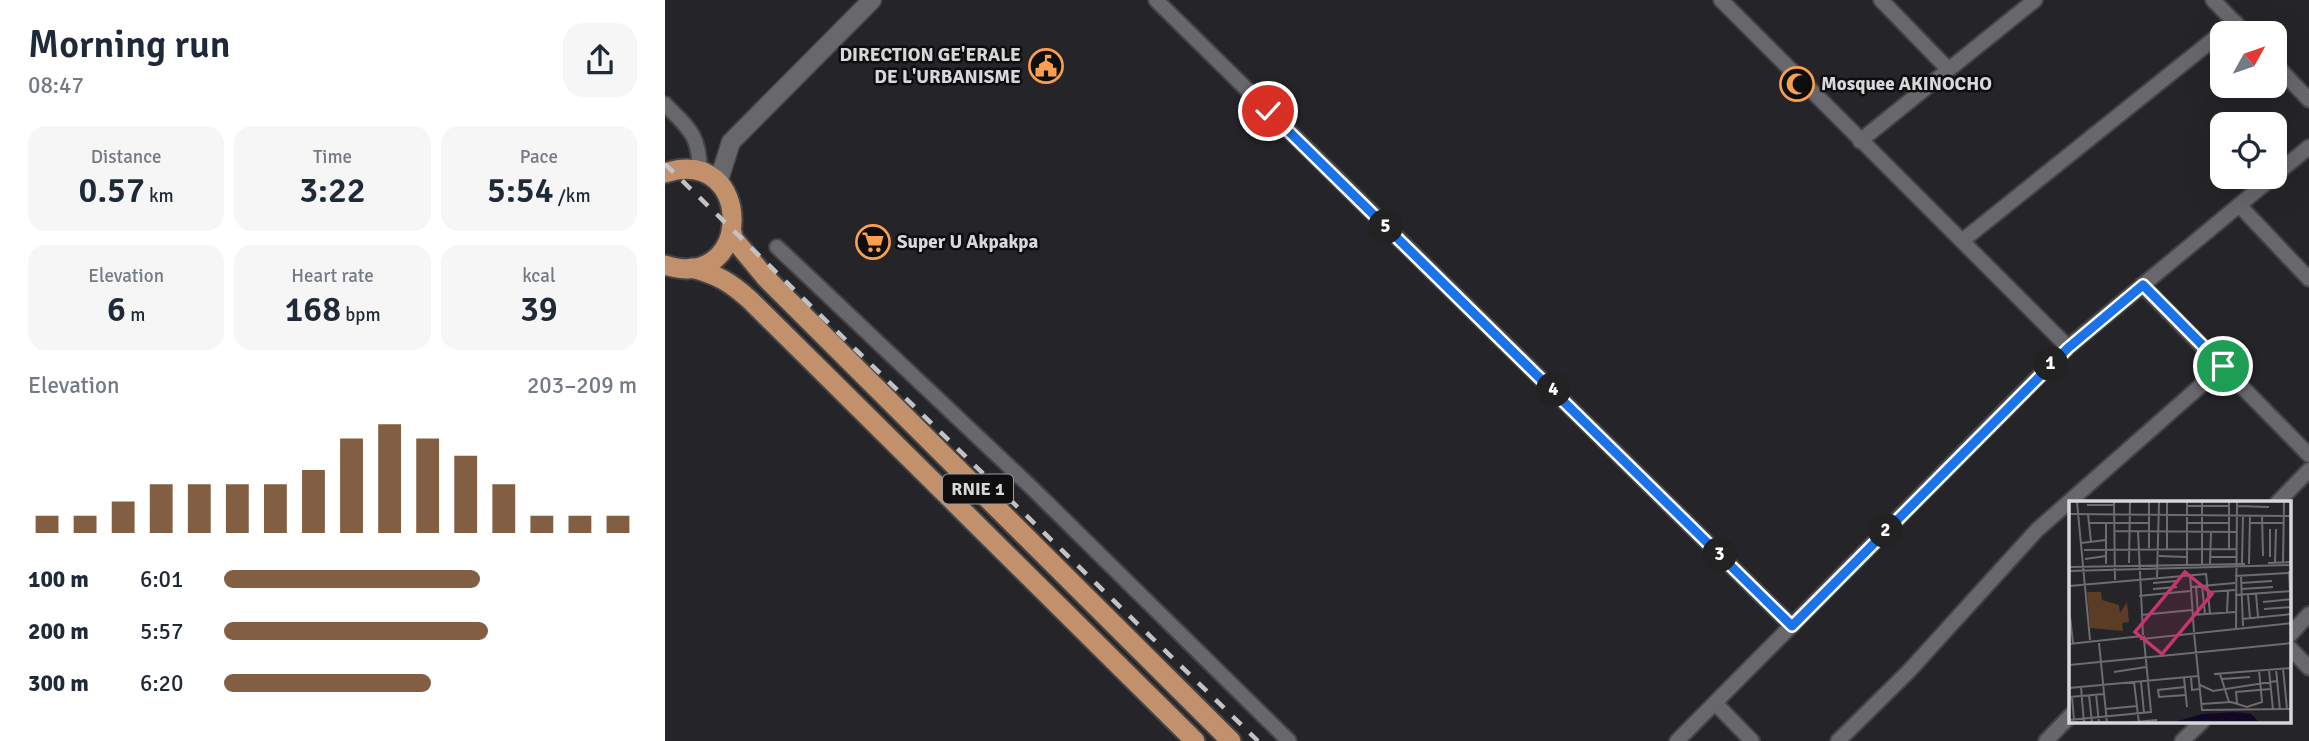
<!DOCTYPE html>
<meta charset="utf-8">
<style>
:root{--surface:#fff;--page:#f6f6f7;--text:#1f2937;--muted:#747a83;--accent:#825e42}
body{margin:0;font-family:Signika,sans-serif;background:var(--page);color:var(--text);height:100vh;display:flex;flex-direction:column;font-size:26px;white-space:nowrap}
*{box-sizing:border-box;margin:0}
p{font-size:23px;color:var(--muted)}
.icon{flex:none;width:38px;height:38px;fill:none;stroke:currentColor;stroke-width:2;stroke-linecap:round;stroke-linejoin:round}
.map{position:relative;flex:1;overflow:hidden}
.details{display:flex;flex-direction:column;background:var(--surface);width:665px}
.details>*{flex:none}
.needle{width:46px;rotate:50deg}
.tools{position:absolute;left:1545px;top:21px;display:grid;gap:14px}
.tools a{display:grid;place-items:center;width:77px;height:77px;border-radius:14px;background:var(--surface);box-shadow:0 7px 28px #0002;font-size:35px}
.pin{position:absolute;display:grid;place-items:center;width:60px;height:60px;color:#fff;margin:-30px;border:4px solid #fff;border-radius:50%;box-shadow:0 2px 7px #0007}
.km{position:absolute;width:35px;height:35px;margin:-18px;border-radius:50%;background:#222;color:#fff;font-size:19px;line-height:35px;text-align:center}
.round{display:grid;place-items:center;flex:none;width:74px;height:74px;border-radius:21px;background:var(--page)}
.summary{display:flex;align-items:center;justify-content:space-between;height:119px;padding:0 28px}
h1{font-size:38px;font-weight:600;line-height:52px}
.metrics{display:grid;grid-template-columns:repeat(3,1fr);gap:10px;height:119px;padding:7px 28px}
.metrics div{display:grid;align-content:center;border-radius:18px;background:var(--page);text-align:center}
.metrics b{font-size:35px;font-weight:600}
.metrics small{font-size:19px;font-weight:400}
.metrics p{font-size:19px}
.chart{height:196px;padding:14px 28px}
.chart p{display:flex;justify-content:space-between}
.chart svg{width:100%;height:126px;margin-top:7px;stroke:var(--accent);stroke-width:6}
ul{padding:0 28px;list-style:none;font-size:23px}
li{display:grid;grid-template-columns:112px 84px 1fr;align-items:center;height:52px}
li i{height:18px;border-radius:9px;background:var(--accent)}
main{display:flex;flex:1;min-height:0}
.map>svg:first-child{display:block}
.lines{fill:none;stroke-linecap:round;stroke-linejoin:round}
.minor-casing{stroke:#434345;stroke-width:18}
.tertiary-casing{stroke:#434345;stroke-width:21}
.trunk-casing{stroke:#434345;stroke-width:23}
.minor{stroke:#68686c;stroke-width:14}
.tertiary{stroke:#68686c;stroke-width:18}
.trunk{stroke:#c2906a;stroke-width:19}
.rail{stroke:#c3c3c5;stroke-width:4.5;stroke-dasharray:12 12;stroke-linecap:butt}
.route-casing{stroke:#fff;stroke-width:14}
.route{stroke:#1a73e8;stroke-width:9}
.labels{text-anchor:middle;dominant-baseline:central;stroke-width:5;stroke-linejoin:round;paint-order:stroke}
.shield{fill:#0e0e0f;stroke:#9b9b9d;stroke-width:2}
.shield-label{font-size:18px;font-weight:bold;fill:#d8d8da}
.poi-label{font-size:19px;font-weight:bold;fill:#d8d8da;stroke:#0e0e0f;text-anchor:start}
.inset-road{fill:none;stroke:#6d6c6f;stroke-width:2}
.view{fill:#c5356e;fill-opacity:0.15;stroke:#c5356e;stroke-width:3.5}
.inset-edge{fill:none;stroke:#d8d8da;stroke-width:3.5}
</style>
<main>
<section class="details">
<div class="summary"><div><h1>Morning run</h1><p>08:47</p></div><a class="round"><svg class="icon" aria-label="share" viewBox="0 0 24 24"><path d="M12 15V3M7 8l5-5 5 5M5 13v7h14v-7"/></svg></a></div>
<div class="metrics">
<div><p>Distance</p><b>0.57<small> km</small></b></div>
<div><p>Time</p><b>3:22</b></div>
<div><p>Pace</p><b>5:54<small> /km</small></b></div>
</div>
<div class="metrics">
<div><p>Elevation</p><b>6<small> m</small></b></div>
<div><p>Heart rate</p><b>168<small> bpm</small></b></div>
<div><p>kcal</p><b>39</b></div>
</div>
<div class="chart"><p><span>Elevation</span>203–209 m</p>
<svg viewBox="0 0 160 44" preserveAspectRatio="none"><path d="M5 44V38M15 44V38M25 44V33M35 44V27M45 44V27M55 44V27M65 44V27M75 44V22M85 44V11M95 44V6M105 44V11M115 44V17M125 44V27M135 44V38M145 44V38M155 44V38"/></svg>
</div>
<ul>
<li><b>100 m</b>6:01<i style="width:62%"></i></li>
<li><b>200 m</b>5:57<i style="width:64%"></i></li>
<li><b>300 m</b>6:20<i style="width:50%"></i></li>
</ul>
</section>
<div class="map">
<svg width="1644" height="741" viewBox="0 0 1644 741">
<rect width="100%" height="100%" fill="#252428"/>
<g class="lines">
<!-- minor casing -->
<g class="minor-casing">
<g id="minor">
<polyline points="491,0 1127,626"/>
<polyline points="1056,0 1403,347"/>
<polyline points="1216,0 1283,69"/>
<polyline points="1548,0 1580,33"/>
<polyline points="1610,64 1644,100"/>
<path d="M0 104C25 130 34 134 35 172"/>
<polyline points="1195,141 1370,0"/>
<polyline points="1610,175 1644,147"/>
<polyline points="1574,205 1644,279"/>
<polyline points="1297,241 1570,22"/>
<polyline points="112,247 367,488 624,741"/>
<polyline points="1477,285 1644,455"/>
<polyline points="1612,503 1644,470"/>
<polyline points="1625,635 1644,614"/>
<polyline points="1625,648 1644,668"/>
<polyline points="1050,703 1087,741"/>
<polyline points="1012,741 1403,347 1608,177"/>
<polyline points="1173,741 1244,671 1372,530 1558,366"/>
<polyline points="1381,741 1406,715"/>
<polyline points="1517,741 1537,722"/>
</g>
</g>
<!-- tertiary casing -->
<g class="tertiary-casing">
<polyline id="tertiary" points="53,183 66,142 207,0"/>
</g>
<!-- trunk casing -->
<g class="trunk-casing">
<g id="trunk">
<path d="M0 173C89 144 90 294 0 265"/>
<polyline points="67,232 68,238 101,278 566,741"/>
<path d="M27 268C53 275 65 282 85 300L530 741"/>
</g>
</g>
<!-- minor -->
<use href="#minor" class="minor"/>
<!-- tertiary -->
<use href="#tertiary" class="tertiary"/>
<!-- trunk -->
<use href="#trunk" class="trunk"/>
<!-- rail -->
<polyline class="rail" points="0,164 593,741"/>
</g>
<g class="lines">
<!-- route casing -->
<g class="route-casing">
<polyline id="route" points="603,111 1127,626 1403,348 1478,285 1558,366"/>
</g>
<!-- route -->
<use href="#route" class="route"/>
</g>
<!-- icons -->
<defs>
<g id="civic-ring" transform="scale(1.75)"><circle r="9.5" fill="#0e0e0f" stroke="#fa9f4f" stroke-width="1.5"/><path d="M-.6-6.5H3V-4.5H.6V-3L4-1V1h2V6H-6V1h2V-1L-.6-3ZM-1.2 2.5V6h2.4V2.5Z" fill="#fa9f4f"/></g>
<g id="mosque-ring" transform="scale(1.75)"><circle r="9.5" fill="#0e0e0f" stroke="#fa9f4f" stroke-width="1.5"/><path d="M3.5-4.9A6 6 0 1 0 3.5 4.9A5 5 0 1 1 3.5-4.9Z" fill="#fa9f4f"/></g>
<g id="supermarket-ring" transform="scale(1.75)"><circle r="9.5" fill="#0e0e0f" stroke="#fa9f4f" stroke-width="1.5"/><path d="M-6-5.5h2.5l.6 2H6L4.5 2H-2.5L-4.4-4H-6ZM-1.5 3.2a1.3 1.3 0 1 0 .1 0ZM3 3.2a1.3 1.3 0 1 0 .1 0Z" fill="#fa9f4f"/></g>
</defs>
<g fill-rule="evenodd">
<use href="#civic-ring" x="381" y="66"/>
<use href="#mosque-ring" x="1132" y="84"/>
<use href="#supermarket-ring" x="208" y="242"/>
</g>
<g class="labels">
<!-- shield labels -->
<rect class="shield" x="278" y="474.5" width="70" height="29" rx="5"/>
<g class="shield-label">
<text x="313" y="489">RNIE 1</text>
</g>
<!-- poi labels -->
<g class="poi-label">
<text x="356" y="55" text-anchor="end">DIRECTION GE'ERALE<tspan x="356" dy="22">DE L'URBANISME</tspan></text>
<text x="1156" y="84">Mosquee AKINOCHO</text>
<text x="232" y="242">Super U Akpakpa</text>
</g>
</g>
<!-- overview -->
<g transform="translate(1404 501)">
<rect width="222" height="222" fill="#252428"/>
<path d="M18 91H32L33 99 50 104 51 112 58 101 60 121 53 122 54 130 21 127Z" fill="#5b3d25"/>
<path d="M166 211 182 213 191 222H102L133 213Z" fill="#110828"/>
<path class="inset-road" d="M8 1 21 139M45 1 46 79M98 1V48M18 4H45M119 5H160M168 5 200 6M0 13 223 15M19 13 22 41M193 14 194 55M20 22H44M37 22V63M46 22H80M118 22H159M181 22H215M46 30 167 31M69 30 74 134M12 42 37 39M80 47V1M160 48V1M15 49 167 48M90 55 117 56M141 56H167M201 56V28M16 58 37 55M60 62 61 1M199 62 223 61M206 62 207 28M214 62 215 1M118 63V1M133 63V1M141 63 142 31M173 63 174 14M180 63 181 14M0 66 176 63M0 70 223 64M220 70 221 91M137 72 141 113M121 73 125 131M166 75 220 72M172 75 174 125M88 76 90 1M84 82 108 80M172 82 203 80M0 85 137 73M127 85 129 113M133 85 136 113M121 86 166 82M84 88 108 86M172 88 204 86M139 91 166 89M187 93 189 116M166 94 223 90M179 94 181 117M70 95 121 90M194 101 223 98M195 108 223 106M158 111 159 90M72 114 123 109M123 114 166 111M1 116 4 142M173 118 223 113M167 127 168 1M125 132 133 209 223 208M76 135 73 138 223 122M30 142 38 222M0 143 73 135M0 164 223 142M214 167 218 208M207 168 211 209M200 169 204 209M45 171 77 166M145 173 223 167M151 173 160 201M122 176 123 189 131 188M115 177 118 206M153 178 181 176M65 181 70 222M72 181 75 212M131 184 144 190 208 180M12 186 15 222M116 186 89 189 90 196 117 194M0 187 129 175M27 193 30 222M20 194 23 222M0 196 35 193M3 196 5 219M168 202 167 191 202 188M132 203 162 201 178 206 193 201 190 169M36 208 68 205M0 219 82 211 75 139M57 222 88 219"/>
<path class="view" d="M116 71 143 93 93 153 66 131Z"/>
<rect width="222" height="222" class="inset-edge"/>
</g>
</svg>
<div class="tools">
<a><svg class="needle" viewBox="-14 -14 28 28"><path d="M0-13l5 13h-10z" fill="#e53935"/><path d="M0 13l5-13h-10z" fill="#747a83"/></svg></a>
<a><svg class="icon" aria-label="locate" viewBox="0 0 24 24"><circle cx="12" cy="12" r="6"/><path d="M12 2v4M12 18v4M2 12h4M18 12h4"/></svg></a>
</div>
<div class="pin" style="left:1558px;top:366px;background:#1e9e55"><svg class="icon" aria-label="arrive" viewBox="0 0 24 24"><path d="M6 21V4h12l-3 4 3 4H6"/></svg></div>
<div class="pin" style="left:603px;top:111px;background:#d93025"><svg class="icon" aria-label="check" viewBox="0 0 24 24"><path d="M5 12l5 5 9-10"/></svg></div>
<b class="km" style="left:1386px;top:364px">1</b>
<b class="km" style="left:1221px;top:531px">2</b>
<b class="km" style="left:1055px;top:555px">3</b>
<b class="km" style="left:889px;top:390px">4</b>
<b class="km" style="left:721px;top:227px">5</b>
</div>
</main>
